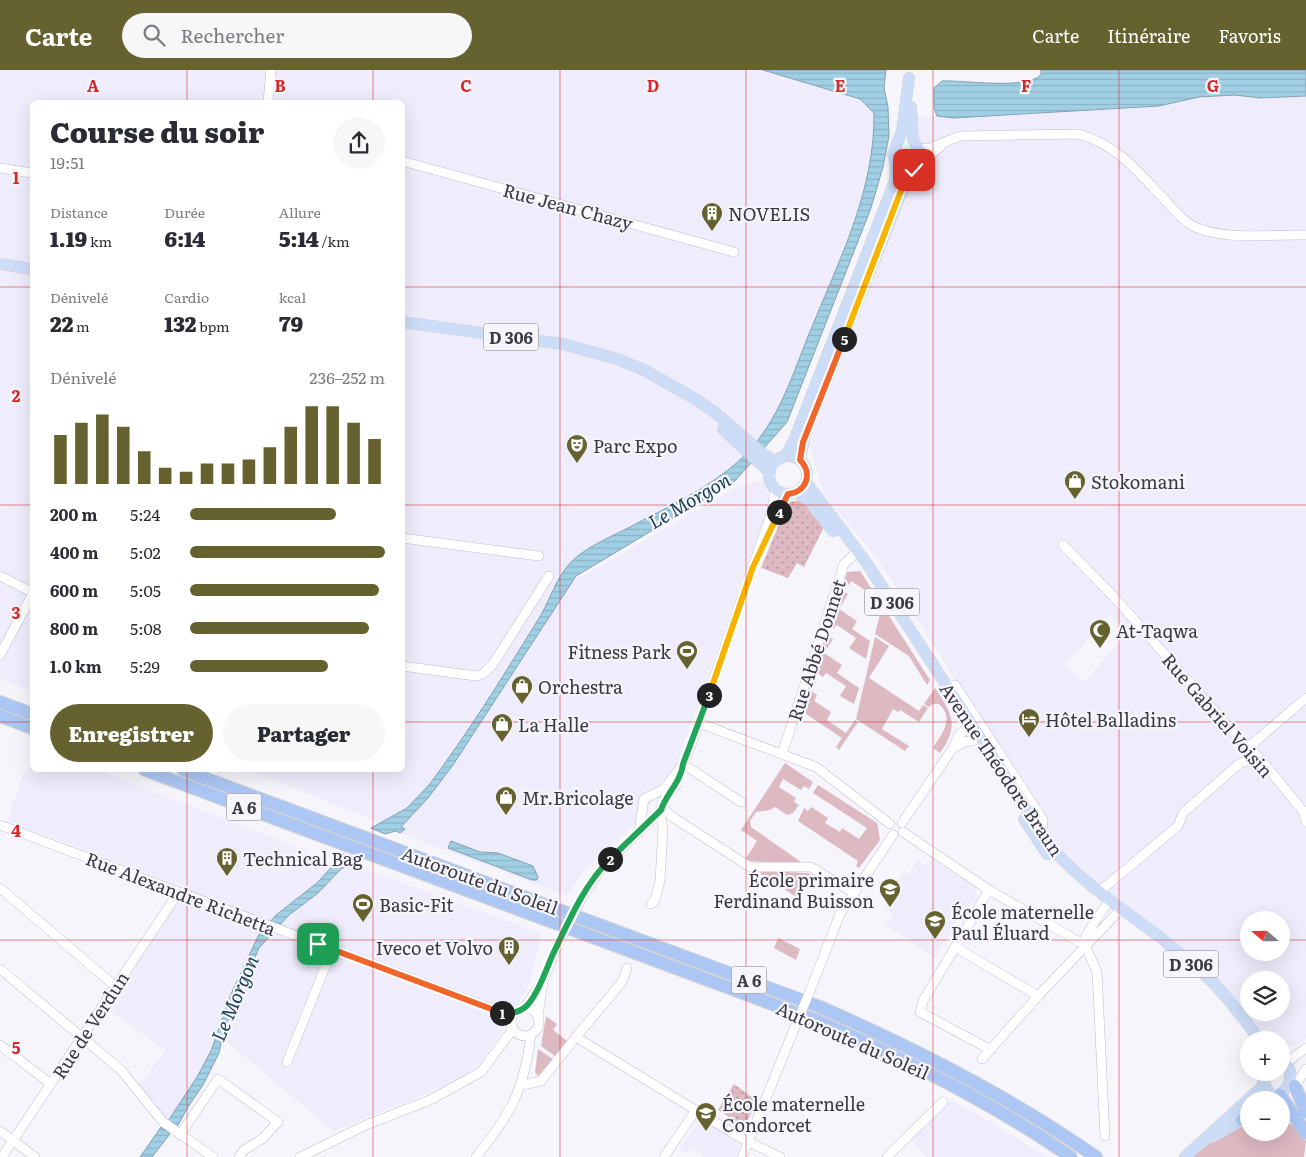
<!DOCTYPE html>
<html lang="fr">
<meta charset="utf-8">
<style>
:root{--surface:#fff;--page:#f7f7f7;--text:#2b2b33;--muted:#7c7c81;--accent:#65622f}
body{margin:0;font-family:Literata,serif;background:var(--page);color:var(--text);height:100vh;display:flex;flex-direction:column;font-size:19px;white-space:nowrap}
*{box-sizing:border-box;margin:0}
p{font-size:16px;color:var(--muted)}
.icon{flex:none;width:28px;height:28px;fill:none;stroke:currentColor;stroke-width:2;stroke-linecap:round;stroke-linejoin:round}
.map{position:relative;flex:1;overflow:hidden}
.side{position:absolute;left:30px;top:30px;width:375px;height:672px;display:flex;flex-direction:column;background:var(--surface);border-radius:8px;box-shadow:0 5px 20px #0002}
.side>*{flex:none}
.needle{width:32px;rotate:290deg}
.tools{position:absolute;left:1240px;top:841px;display:grid;gap:10px}
.tools a{display:grid;place-items:center;width:50px;height:50px;border-radius:50%;background:var(--surface);box-shadow:0 5px 20px #0002;font-size:25px}
.pin{position:absolute;display:grid;place-items:center;width:42px;height:42px;color:#fff;margin:-21px;border-radius:10px;box-shadow:0 2px 8px #0006}
.km{position:absolute;width:25px;height:25px;margin:-12px;border-radius:50%;background:#222;color:#fff;font-size:14px;line-height:25px;text-align:center}
.round{display:grid;place-items:center;flex:none;width:52px;height:52px;border-radius:26px;background:var(--page)}
.summary{display:flex;align-items:center;justify-content:space-between;height:85px;padding:0 20px}
h1{font-size:28px;font-weight:800;line-height:38px}
.metrics{display:grid;grid-template-columns:repeat(3,1fr);gap:8px;height:85px;padding:5px 20px}
.metrics div{display:grid;align-content:center}
.metrics b{font-size:21px;font-weight:800}
.metrics small{font-size:14px;font-weight:400}
.metrics p{font-size:14px}
.chart{height:140px;padding:10px 20px}
.chart p{display:flex;justify-content:space-between}
.chart svg{width:100%;height:90px;margin-top:5px;stroke:var(--accent);stroke-width:6}
.action{display:flex;gap:10px;margin-top:auto;padding:10px 20px}
.action a{flex:1;height:58px;border-radius:30px;background:var(--accent);color:#fff;font-size:20px;font-weight:800;line-height:58px;text-align:center}
.action a+a{background:var(--page);color:var(--text)}
ul{padding:0 20px;list-style:none;font-size:16px}
li{display:grid;grid-template-columns:80px 60px 1fr;align-items:center;height:38px}
li i{height:12px;border-radius:6px;background:var(--accent)}
header{display:flex;align-items:center;gap:30px;box-sizing:border-box;height:70px;padding:0 25px;background:var(--accent);color:#fff}
header strong{font-size:24px}
nav{display:flex;gap:28px;margin-inline-start:auto;font-size:18px}
.search{width:350px;height:45px;background:var(--page);display:flex;align-items:center;gap:12px;box-sizing:border-box;padding:0 18px;border-radius:28px;color:var(--muted);font-size:19px}
.map>svg:first-child{display:block}
.built{fill:#efecfc;fill-rule:evenodd}
.grass{fill:#ddb9c2}
.park{fill:url(#park-dots)}
.water{fill:url(#water-rules);stroke:#82a2b3}
.lines{fill:none;stroke-linecap:round;stroke-linejoin:round}
.minor-casing{stroke:#c1bdd0;stroke-width:10}
.major-casing{stroke:#d4d3d5;stroke-width:12}
.highway-casing{stroke:#d4d3d5;stroke-width:14}
.minor{stroke:#fff;stroke-width:9}
.major{stroke:#cdddf8;stroke-width:11}
.highway{stroke:#acc7f4;stroke-width:12}
.minor-bridge-casing{stroke:#c1bdd0;stroke-width:10;stroke-linecap:butt}
.minor-bridge{stroke:#fff;stroke-width:9}
.split-1-casing{stroke:#fff;stroke-width:10}
.split-2-casing{stroke:#fff;stroke-width:10}
.split-3-casing{stroke:#fff;stroke-width:10}
.split-4-casing{stroke:#fff;stroke-width:10}
.split-5-casing{stroke:#fff;stroke-width:10}
.split-6-casing{stroke:#fff;stroke-width:10}
.split-1{stroke:#f0652b;stroke-width:6}
.split-2{stroke:#22a559;stroke-width:6}
.split-3{stroke:#22a559;stroke-width:6}
.split-4{stroke:#f5b400;stroke-width:6}
.split-5{stroke:#f0652b;stroke-width:6}
.split-6{stroke:#f5b400;stroke-width:6}
.grid{fill:none;stroke:#d62828;stroke-width:1;stroke-opacity:0.55}
.labels{text-anchor:middle;dominant-baseline:central;stroke-width:4.5;stroke-linejoin:round;paint-order:stroke}
.shield{fill:#f6f5fc;stroke:#727178;stroke-width:1}
.shield-label{font-size:16px;font-weight:bold;fill:#3a3840}
.street-label{font-size:18px;fill:#3a3840;stroke:#f6f5fc}
.poi-label{font-size:18px;fill:#3a3840;stroke:#f6f5fc;text-anchor:start}
.water-label{font-size:19px;font-style:italic;fill:#173f4e;stroke:#f6f5fc}
.grid-label{font-size:16px;text-anchor:middle;font-weight:bold;fill:#d62828;stroke:#f6f5fc;stroke-width:4.5;stroke-linejoin:round;paint-order:stroke}
</style>
<header>
<strong>Carte</strong>
<div class="search"><svg class="icon" aria-label="search" viewBox="0 0 24 24"><circle cx="10" cy="10" r="6"/><path d="M15 15l6 6"/></svg>Rechercher</div>
<nav><a>Carte</a><a>Itinéraire</a><a>Favoris</a></nav>
</header>
<div class="map">
<svg width="1306" height="1087" viewBox="0 0 1306 1087">
<defs>
<pattern id="park-dots" width="8" height="8" patternUnits="userSpaceOnUse" patternTransform="scale(1.25)"><rect width="8" height="8" fill="#ddb9c2"/><path d="M2 2h.1M6 6h.1" fill="none" stroke="#b4979f" stroke-width="1.8" stroke-linecap="round"/></pattern>
<pattern id="water-rules" width="6" height="5" patternUnits="userSpaceOnUse" patternTransform="scale(1.25)"><rect width="6" height="5" fill="#a1d0e4"/><path d="M0 2.5h6" fill="none" stroke="#8bb3c5"/></pattern>
</defs>
<rect width="100%" height="100%" fill="#f6f5fc"/>
<!-- built -->
<g class="built">
<polygon points="0,0 763,0 860,29 874,43 874,71 867,114 829,219 814,253 791,315 767,361 730,398 698,422 595,475 573,490 564,501 538,551 434,709 407,738 381,753 249,700 402,700 402,32 32,32 32,621 0,609"/>
<path d="M1235 25 1260 28 1306 26V969L1297 976 1281 975V970H1267L1248 946 1059 783 994 672 919 552 879 491 824 425 808 370 913 108 926 93 919 71 918 48 937 46 954 48 1159 36 1199 27ZM1110 545 1128 563 1084 612 1065 595ZM1249 850H1281V882H1249ZM1249 910H1281V942H1249Z"/>
<polygon points="764,410 769,434 678,691 671,706 633,756 582,802 567,826 400,763 404,759 401,758 428,728 453,695 533,575 569,514 740,415"/>
<polygon points="32,696 32,700 98,700 304,780 331,797 310,819 271,850 256,868 231,924 211,981 197,1007 168,1051 140,1015 165,980 107,939 187,818 7,751 24,703"/>
<polygon points="932,789 975,817 977,827 966,845 964,843 956,849 957,850 951,857 951,865 947,868 935,888 885,854 893,844 884,838 895,823 892,821 904,802 908,805 918,790 927,797"/>
<polygon points="351,794 542,864 529,914 503,960 479,994 463,1009 333,1061 223,968 259,878 289,845 318,823 336,803"/>
<polygon points="951,1030 992,1053 1047,1087 927,1087 911,1071"/>
<polygon points="703,1051 736,1071 739,1078 736,1087 705,1087 690,1078 686,1083 679,1079 698,1052"/>
</g>
<!-- grass -->
<g class="grass">
<polygon points="860,501 930,610 927,615 909,586 875,564 880,544 865,534 871,524 851,511 849,515 844,512 847,502"/>
<polygon points="841,520 848,524 839,539 857,551 852,559 870,571 866,589 849,578 856,568 837,555 833,559 829,556"/>
<polygon points="826,565 833,569 824,583 842,595 837,603 859,618 854,634 840,626 846,616 826,603 823,607 813,601"/>
<polygon points="875,567 889,576 869,608 919,641 923,635 928,638 919,652 900,640 898,642 893,639 882,659 909,676 905,681 856,649"/>
<polygon points="810,609 816,612 811,621 817,625 814,631 831,642 827,650 846,663 855,650 858,652 839,680 836,677 842,668 800,640"/>
<path d="M935 618C952 644 960 655 940 683L933 678C942 664 955 648 939 634H933L929 637 924 634Z"/>
<polygon points="785,693 813,712 809,719 804,716 801,720 783,709 779,717 796,728 794,732 799,735 793,743 787,745 775,737 770,740 756,742 750,751 751,757 804,794 747,791 745,790 757,771 741,760"/>
<polygon points="818,715 877,753 880,770 859,798 856,796 858,791 798,751 804,738 808,741 811,737 828,748 825,753 840,762 842,758 859,769 867,758 813,723"/>
<polygon points="760,801 809,803 813,807 802,825 795,826 761,804"/>
<polygon points="778,868 800,879 796,890 774,878"/>
<polygon points="546,946 557,954 553,960 567,971 555,986 541,976"/>
<polygon points="538,979 553,989 538,1006 535,1002"/>
<polygon points="1281,1049 1296,1057 1306,1071 1304,1087 1192,1087 1223,1063 1249,1052 1249,1062 1281,1062"/>
</g>
<!-- park -->
<g class="park">
<polygon points="802,430 824,457 804,497 797,493 788,508 761,498 788,432"/>
<polygon points="734,1014 757,1031 746,1053 740,1054 718,1040"/>
</g>
<!-- water -->
<g class="water">
<path d="M763 0H886L884 18 888 37 889 66 883 97 871 138 787 352 735 411 576 506 453 695 428 728 401 757 405 759 400 763 396 761 385 764 371 758 407 738 429 715C467 664 502 608 536 553 549 534 555 508 572 491 587 477 608 468 626 459 662 440 697 424 728 400 779 360 790 308 814 252 842 184 875 118 874 43L860 29Z"/>
<path d="M1041 0H1306V26L1260 28 1235 25 1199 27 1159 36 953 48 937 46 934 38V18L942 11C965 10 1025 20 1041 5Z"/>
<polygon points="451,771 480,782 498,783 533,796 538,807 537,810 532,810 448,778"/>
<polygon points="341,783 354,788 355,792 341,799 318,823 289,845 259,878 224,960 219,983 203,1015 188,1037 177,1057 168,1051 197,1007 211,981 231,924 259,864 276,845 317,813 335,793"/>
<polygon points="161,1057 170,1064 152,1087 140,1087"/>
</g>
<g class="lines">
<!-- minor casing -->
<g class="minor-casing">
<g id="minor">
<polyline points="268,32 271,0"/>
<path d="M918 79 930 78 960 66 1079 64C1119 76 1137 101 1165 130 1173 139 1182 150 1193 156 1222 171 1273 164 1306 165"/>
<polyline points="402,91 734,182"/>
<polyline points="919,94 940,77"/>
<polyline points="0,98 32,103"/>
<polyline points="772,456 788,424"/>
<polyline points="402,468 539,486"/>
<path d="M1063 475 1115 528 1242 672C1255 679 1290 726 1303 741L1306 752"/>
<polyline points="0,506 32,522"/>
<polyline points="0,585 32,525"/>
<polyline points="402,596 476,606 483,604 493,594 549,506"/>
<polyline points="946,615 955,615 1043,750 1042,763"/>
<polyline points="699,653 816,697 890,754"/>
<polyline points="1250,676 1306,628"/>
<polyline points="953,678 964,672 975,670"/>
<polyline points="782,684 844,494 858,481"/>
<polyline points="683,694 741,732"/>
<polyline points="662,737 671,746 750,797 811,797 854,823"/>
<polyline points="902,753 953,678 959,665 967,658"/>
<polyline points="0,755 503,943 514,944"/>
<polyline points="639,762 644,729 664,719 683,694 689,681 772,441 775,418"/>
<polyline points="903,762 989,820 1085,875"/>
<polyline points="0,818 115,916"/>
<polyline points="989,820 923,931 920,942 991,980"/>
<polyline points="1099,822 1178,756 1183,743 1240,693 1257,688"/>
<polyline points="582,828 602,798 661,740 662,732 676,715"/>
<polyline points="651,834 655,830 660,811 663,757 659,742"/>
<polyline points="1085,875 1097,902 1105,1066"/>
<polyline points="1085,875 1086,865 1109,831"/>
<polyline points="955,877 1038,926"/>
<polyline points="0,899 121,1000 163,1052 213,1087"/>
<polyline points="812,916 840,844 893,765"/>
<circle cx="525" cy="952" r="14"/>
<polyline points="524,938 544,909 557,876"/>
<polyline points="538,946 543,911"/>
<polyline points="576,967 622,912 627,898"/>
<polyline points="0,975 51,1014"/>
<polyline points="982,989 1038,926 1121,839"/>
<polyline points="287,992 332,880"/>
<polyline points="1286,993 1306,978"/>
<polyline points="1297,1013 1306,999"/>
<polyline points="522,1015 541,1011 576,967 741,1068 780,1087"/>
<polyline points="0,1061 35,1087"/>
<polyline points="180,1065 218,1009 278,1052 262,1069 244,1080 239,1087"/>
<polyline points="2,1087 178,823"/>
<polyline points="300,1087 366,1055 430,1030 481,1002 513,959"/>
<path d="M476 1087C511 1044 524 1020 531 965"/>
<polyline points="664,1087 696,1040"/>
<polyline points="742,1087 793,962"/>
<polyline points="887,1087 943,1032"/>
</g>
</g>
<!-- major casing -->
<g class="major-casing">
<g id="major">
<polyline points="904,101 914,100 921,90 920,82 913,70 911,37"/>
<polyline points="0,194 32,199"/>
<polyline points="402,252 563,274 617,289 644,300 697,330 717,344 763,384 775,391"/>
<polyline points="723,359 770,403"/>
<polyline points="786,386 795,368 895,111 896,96 893,84 902,61 909,8"/>
<circle cx="788" cy="405" r="19"/>
<polyline points="800,390 805,364 910,101"/>
<path d="M806 412 868 495 1055 782C1099 829 1156 859 1203 903 1225 923 1242 947 1260 970"/>
<polyline points="797,422 810,432 833,461"/>
<polyline points="1024,749 1047,784"/>
<path d="M1264 1011C1274 1051 1306 999 1281 993"/>
<polyline points="1212,1067 1249,1046"/>
<polyline points="1185,1087 1262,1017 1265,1002"/>
</g>
</g>
<!-- highway casing -->
<g class="highway-casing">
<g id="highway">
<polyline points="0,632 32,644"/>
<polyline points="0,646 32,658"/>
<path d="M145 700 815 950C904 988 991 1032 1071 1087"/>
<path d="M183 700 820 937C916 979 1009 1026 1096 1087"/>
<polyline points="1295,1016 1306,1042"/>
<polyline points="1280,1025 1306,1063"/>
<polyline points="1242,1050 1249,1049"/>
</g>
</g>
<!-- minor -->
<use href="#minor" class="minor"/>
<!-- major -->
<use href="#major" class="major"/>
<!-- highway -->
<use href="#highway" class="highway"/>
<!-- minor-bridge casing -->
<g class="minor-bridge-casing">
<g id="minor-bridge">
<polyline points="557,876 582,828"/>
<polyline points="793,962 812,916"/>
</g>
</g>
<!-- minor-bridge -->
<use href="#minor-bridge" class="minor-bridge"/>
</g>
<g class="lines">
<!-- split-1 casing -->
<g class="split-1-casing">
<polyline id="split-1" points="318,874 502,943"/>
</g>
<!-- split-2 casing -->
<g class="split-2-casing">
<path id="split-2" d="M502 943C511 944 517 943 524 938 536 930 547 897 553 884 569 851 584 815 610 789"/>
</g>
<!-- split-3 casing -->
<g class="split-3-casing">
<path id="split-3" d="M610 789 661 740C666 724 681 712 683 694L709 625"/>
</g>
<!-- split-4 casing -->
<g class="split-4-casing">
<polyline id="split-4" points="709,625 753,497 779,442"/>
</g>
<!-- split-5 casing -->
<g class="split-5-casing">
<path id="split-5" d="M779 442 788 424C807 422 813 403 800 390L803 372 844 269"/>
</g>
<!-- split-6 casing -->
<g class="split-6-casing">
<polyline id="split-6" points="844,269 902,118 910,101 914,100"/>
</g>
<!-- split-1 -->
<use href="#split-1" class="split-1"/>
<!-- split-2 -->
<use href="#split-2" class="split-2"/>
<!-- split-3 -->
<use href="#split-3" class="split-3"/>
<!-- split-4 -->
<use href="#split-4" class="split-4"/>
<!-- split-5 -->
<use href="#split-5" class="split-5"/>
<!-- split-6 -->
<use href="#split-6" class="split-6"/>
</g>
<!-- grid -->
<path class="grid" d="M187 0V32M373 0V32M560 0V1087M746 0V1087M933 0V1087M1119 0V1087M0 217H32M402 217H1306M0 435H32M402 435H1306M0 652H32M402 652H1306M187 700V1087M373 700V1087M0 870H1249M1281 870H1306"/>
<!-- icons -->
<defs>
<g id="building-pin" transform="scale(1.125)"><path d="M0 17L-7.5 6A9.5 9.5 0 1 1 7.5 6Z" fill="#65622f" stroke="#f6f5fc"/><path d="M-4-6H4V6H1V3H-1V6H-4ZM-2.5-4.3h1.7v1.8h-1.7ZM.8-4.3h1.7v1.8H.8ZM-2.5-1h1.7V.8h-1.7ZM.8-1h1.7V.8H.8Z" fill="#fff"/></g>
<g id="theatre-pin" transform="scale(1.125)"><path d="M0 17L-7.5 6A9.5 9.5 0 1 1 7.5 6Z" fill="#65622f" stroke="#f6f5fc"/><path d="M-5-5.5Q0-4 5-5.5V0Q5 5 0 6Q-5 5-5 0ZM-3.3-2.5H-1v1.5H-3.3ZM1-2.5H3.3v1.5H1ZM-2.8 1Q0 5.5 2.8 1Z" fill="#fff"/></g>
<g id="shop-pin" transform="scale(1.125)"><path d="M0 17L-7.5 6A9.5 9.5 0 1 1 7.5 6Z" fill="#65622f" stroke="#f6f5fc"/><path d="M-5-2.5h2.3a2.7 3.5 0 0 1 5.4 0H5L5.5 6h-11ZM-1.5-2.5h3a1.5 2.3 0 0 0-3 0Z" fill="#fff"/></g>
<g id="mosque-pin" transform="scale(1.125)"><path d="M0 17L-7.5 6A9.5 9.5 0 1 1 7.5 6Z" fill="#65622f" stroke="#f6f5fc"/><path d="M3.5-4.9A6 6 0 1 0 3.5 4.9A5 5 0 1 1 3.5-4.9Z" fill="#fff"/></g>
<g id="stadium-pin" transform="scale(1.125)"><path d="M0 17L-7.5 6A9.5 9.5 0 1 1 7.5 6Z" fill="#65622f" stroke="#f6f5fc"/><path d="M0-5a6.5 5 0 1 0 0 10a6.5 5 0 1 0 0-10ZM-3.5-1.8h7v3.6h-7Z" fill="#fff"/></g>
<g id="hotel-pin" transform="scale(1.125)"><path d="M0 17L-7.5 6A9.5 9.5 0 1 1 7.5 6Z" fill="#65622f" stroke="#f6f5fc"/><path d="M-6-4.5h1.5V1H6V5H4.5V3h-9V5H-6ZM-4 0a1.8 1.8 0 1 1 3.6 0ZM.5 0V-2.5h3Q6-2.5 6 0Z" fill="#fff"/></g>
<g id="school-pin" transform="scale(1.125)"><path d="M0 17L-7.5 6A9.5 9.5 0 1 1 7.5 6Z" fill="#65622f" stroke="#f6f5fc"/><path d="M0-5L7-2L0 1L-7-2ZM-4 1L0 2.5L4 1V4Q0 6-4 4Z" fill="#fff"/></g>
</defs>
<g fill-rule="evenodd">
<use href="#building-pin" x="712" y="143"/>
<use href="#theatre-pin" x="577" y="375"/>
<use href="#shop-pin" x="1075" y="411"/>
<use href="#mosque-pin" x="1100" y="560"/>
<use href="#stadium-pin" x="687" y="581"/>
<use href="#shop-pin" x="522" y="616"/>
<use href="#hotel-pin" x="1029" y="649"/>
<use href="#shop-pin" x="502" y="654"/>
<use href="#shop-pin" x="506" y="727"/>
<use href="#building-pin" x="227" y="788"/>
<use href="#school-pin" x="890" y="819"/>
<use href="#stadium-pin" x="363" y="834"/>
<use href="#school-pin" x="935" y="851"/>
<use href="#building-pin" x="509" y="877"/>
<use href="#school-pin" x="706" y="1043"/>
</g>
<g class="labels">
<!-- shield labels -->
<g class="shield">
<rect x="483.5" y="253.5" width="55" height="27" rx="4"/>
<rect x="864.5" y="518.5" width="55" height="27" rx="4"/>
<rect x="226.5" y="723.5" width="35" height="27" rx="4"/>
<rect x="1163.5" y="880.5" width="55" height="27" rx="4"/>
<rect x="731.5" y="896.5" width="35" height="27" rx="4"/>
</g>
<g class="shield-label">
<text x="511" y="267">D 306</text>
<text x="892" y="532">D 306</text>
<text x="244" y="737">A 6</text>
<text x="1191" y="894">D 306</text>
<text x="749" y="910">A 6</text>
</g>
<!-- street labels -->
<g class="street-label">
<text transform="translate(568 136) rotate(15)">Rue Jean Chazy</text>
<text transform="translate(816 580) rotate(-72)">Rue Abbé Donnet</text>
<text transform="translate(1218 645) rotate(49)">Rue Gabriel Voisin</text>
<text transform="translate(1002 699) rotate(56)">Avenue Théodore Braun</text>
<text transform="translate(480 810) rotate(20)">Autoroute du Soleil</text>
<text transform="translate(181 823) rotate(21)">Rue Alexandre Richetta</text>
<text transform="translate(90 955) rotate(-57)">Rue de Verdun</text>
<text transform="translate(853 970) rotate(24)">Autoroute du Soleil</text>
</g>
<!-- poi labels -->
<g class="poi-label">
<text x="728" y="143">NOVELIS</text>
<text x="593" y="375">Parc Expo</text>
<text x="1091" y="411">Stokomani</text>
<text x="1116" y="560">At-Taqwa</text>
<text x="671" y="581" text-anchor="end">Fitness Park</text>
<text x="538" y="616">Orchestra</text>
<text x="1045" y="649">Hôtel Balladins</text>
<text x="518" y="654">La Halle</text>
<text x="522" y="727">Mr.Bricolage</text>
<text x="243" y="788">Technical Bag</text>
<text x="874" y="809" text-anchor="end">École primaire<tspan x="874" dy="21">Ferdinand Buisson</tspan></text>
<text x="379" y="834">Basic-Fit</text>
<text x="951" y="841">École maternelle<tspan x="951" dy="21">Paul Éluard</tspan></text>
<text x="493" y="877" text-anchor="end">Iveco et Volvo</text>
<text x="722" y="1033">École maternelle<tspan x="722" dy="21">Condorcet</tspan></text>
</g>
<!-- water labels -->
<g class="water-label">
<text transform="translate(689 430) rotate(-30)">Le Morgon</text>
<text transform="translate(234 928) rotate(-67)">Le Morgon</text>
</g>
</g>
<g class="grid-label">
<text x="93" y="22">A</text>
<text x="280" y="22">B</text>
<text x="466" y="22">C</text>
<text x="653" y="22">D</text>
<text x="840" y="22">E</text>
<text x="1026" y="22">F</text>
<text x="1213" y="22">G</text>
<text x="16" y="114">1</text>
<text x="16" y="332">2</text>
<text x="16" y="549">3</text>
<text x="16" y="767">4</text>
<text x="16" y="984">5</text>
</g>
</svg>
<div class="tools">
<a><svg class="needle" viewBox="-14 -14 28 28"><path d="M0-13l5 13h-10z" fill="#e53935"/><path d="M0 13l5-13h-10z" fill="#7c7c81"/></svg></a>
<a><svg class="icon" aria-label="layers" viewBox="0 0 24 24"><path d="M12 4l9 5-9 5-9-5zM3 14l9 5 9-5"/></svg></a>
<a>+</a>
<a>−</a>
</div>
<div class="pin" style="left:318px;top:874px;background:#1e9e55"><svg class="icon" aria-label="arrive" viewBox="0 0 24 24"><path d="M6 21V4h12l-3 4 3 4H6"/></svg></div>
<div class="pin" style="left:914px;top:100px;background:#d93025"><svg class="icon" aria-label="check" viewBox="0 0 24 24"><path d="M5 12l5 5 9-10"/></svg></div>
<b class="km" style="left:502px;top:943px">1</b>
<b class="km" style="left:610px;top:789px">2</b>
<b class="km" style="left:709px;top:625px">3</b>
<b class="km" style="left:779px;top:442px">4</b>
<b class="km" style="left:844px;top:269px">5</b>
<section class="side">
<div class="summary"><div><h1>Course du soir</h1><p>19:51</p></div><a class="round"><svg class="icon" aria-label="share" viewBox="0 0 24 24"><path d="M12 15V3M7 8l5-5 5 5M5 13v7h14v-7"/></svg></a></div>
<div class="metrics">
<div><p>Distance</p><b>1.19<small> km</small></b></div>
<div><p>Durée</p><b>6:14</b></div>
<div><p>Allure</p><b>5:14<small> /km</small></b></div>
</div>
<div class="metrics">
<div><p>Dénivelé</p><b>22<small> m</small></b></div>
<div><p>Cardio</p><b>132<small> bpm</small></b></div>
<div><p>kcal</p><b>79</b></div>
</div>
<div class="chart"><p><span>Dénivelé</span>236–252 m</p>
<svg viewBox="0 0 160 44" preserveAspectRatio="none"><path d="M5 44V20M15 44V14M25 44V10M35 44V16M45 44V28M55 44V36M65 44V38M75 44V34M85 44V34M95 44V32M105 44V26M115 44V16M125 44V6M135 44V6M145 44V14M155 44V22"/></svg>
</div>
<ul>
<li><b>200 m</b>5:24<i style="width:75%"></i></li>
<li><b>400 m</b>5:02<i style="width:100%"></i></li>
<li><b>600 m</b>5:05<i style="width:97%"></i></li>
<li><b>800 m</b>5:08<i style="width:92%"></i></li>
<li><b>1.0 km</b>5:29<i style="width:71%"></i></li>
</ul>
<div class="action"><a>Enregistrer</a><a>Partager</a></div>
</section>
</div>
